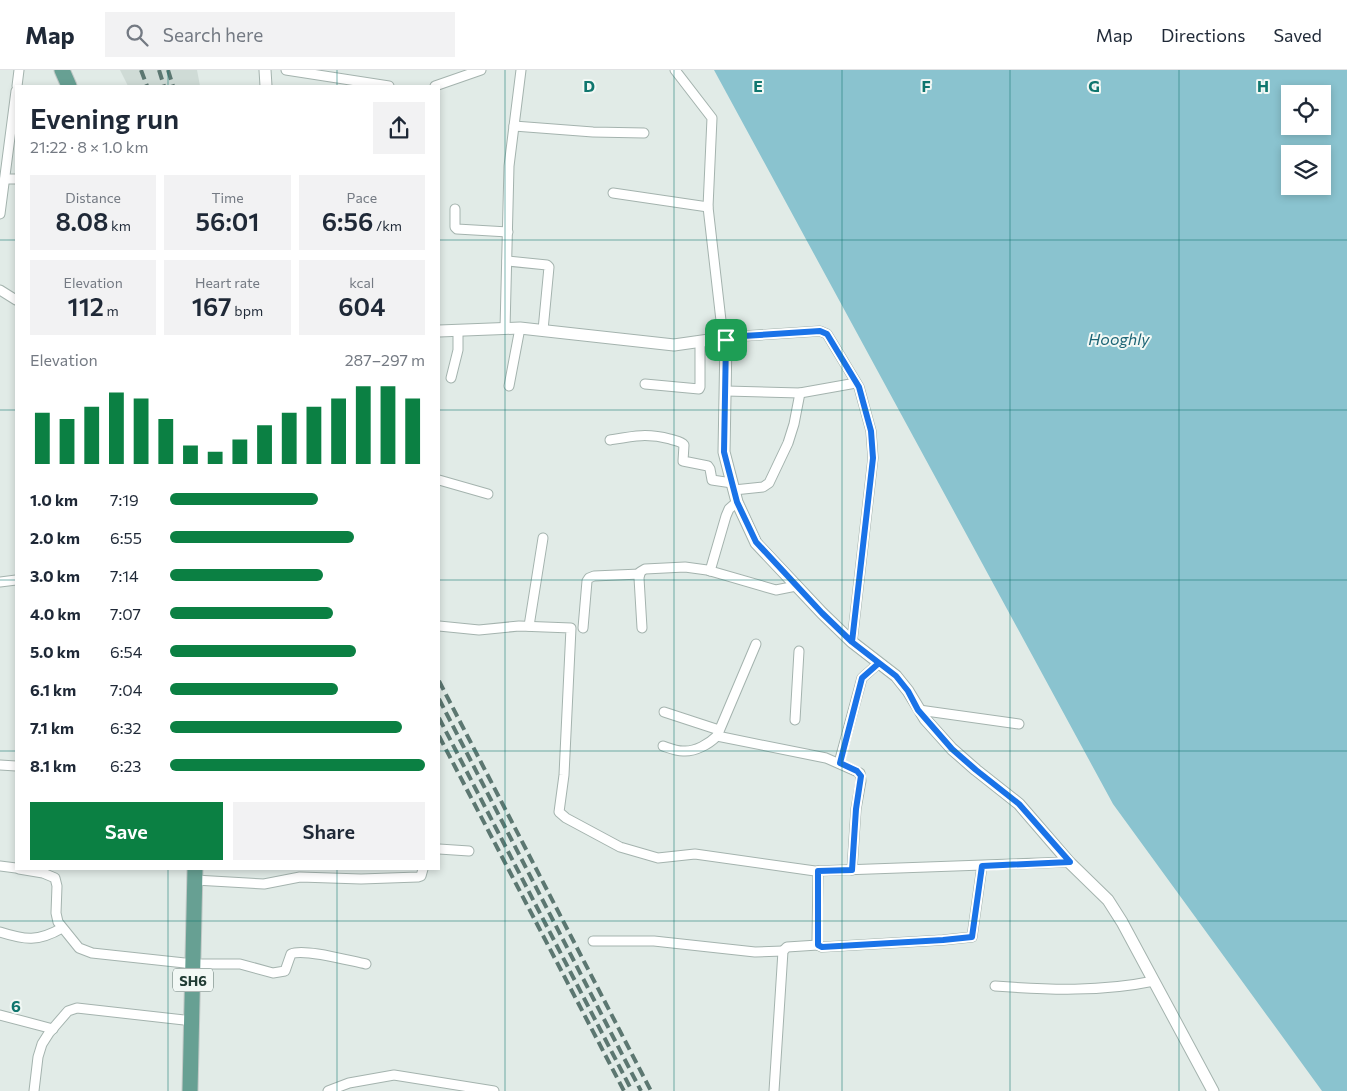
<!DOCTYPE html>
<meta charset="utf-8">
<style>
:root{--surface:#fff;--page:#f2f2f3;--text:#1f2937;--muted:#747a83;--line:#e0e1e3;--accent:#0b8043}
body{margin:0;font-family:Commissioner,sans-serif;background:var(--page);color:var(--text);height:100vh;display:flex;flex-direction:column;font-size:19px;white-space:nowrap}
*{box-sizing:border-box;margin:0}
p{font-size:16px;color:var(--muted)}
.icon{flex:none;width:28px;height:28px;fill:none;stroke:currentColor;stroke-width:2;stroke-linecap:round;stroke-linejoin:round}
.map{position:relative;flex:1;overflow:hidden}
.panel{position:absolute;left:15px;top:15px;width:425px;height:785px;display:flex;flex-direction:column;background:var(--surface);border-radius:0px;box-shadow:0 2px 8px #0003}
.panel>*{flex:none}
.fabs{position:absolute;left:1281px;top:15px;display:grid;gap:10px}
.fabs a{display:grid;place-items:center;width:50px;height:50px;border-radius:0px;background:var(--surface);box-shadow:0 2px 8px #0003;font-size:25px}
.pin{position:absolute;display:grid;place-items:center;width:42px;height:42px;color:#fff;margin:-21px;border-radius:10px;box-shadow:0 2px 8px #0006}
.round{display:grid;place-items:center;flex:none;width:52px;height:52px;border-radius:0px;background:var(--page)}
.summary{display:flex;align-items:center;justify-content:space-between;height:85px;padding:0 15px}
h1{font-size:28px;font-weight:600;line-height:38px}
.metrics{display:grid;grid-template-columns:repeat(3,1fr);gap:8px;height:85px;padding:5px 15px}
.metrics div{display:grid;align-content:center;border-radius:0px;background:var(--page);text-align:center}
.metrics b{font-size:25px;font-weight:600}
.metrics small{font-size:14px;font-weight:400}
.metrics p{font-size:14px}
.chart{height:140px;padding:10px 15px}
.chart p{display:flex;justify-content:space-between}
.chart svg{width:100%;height:90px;margin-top:5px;stroke:var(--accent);stroke-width:6}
.button{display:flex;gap:10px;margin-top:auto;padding:10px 15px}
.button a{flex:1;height:58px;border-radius:0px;background:var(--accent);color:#fff;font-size:20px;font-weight:600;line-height:58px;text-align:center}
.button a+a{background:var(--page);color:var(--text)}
ul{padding:0 15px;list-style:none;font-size:16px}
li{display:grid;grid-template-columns:80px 60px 1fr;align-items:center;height:38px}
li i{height:12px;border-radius:6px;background:var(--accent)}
header{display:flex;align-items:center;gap:30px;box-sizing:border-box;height:70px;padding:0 25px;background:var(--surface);border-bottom:1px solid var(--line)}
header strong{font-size:24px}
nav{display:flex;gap:28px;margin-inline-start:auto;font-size:18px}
.search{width:350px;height:45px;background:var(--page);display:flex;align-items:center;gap:12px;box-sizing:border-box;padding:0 18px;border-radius:0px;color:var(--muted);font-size:19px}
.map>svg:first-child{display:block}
.built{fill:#cfdbd6}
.water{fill:#8ac3cf;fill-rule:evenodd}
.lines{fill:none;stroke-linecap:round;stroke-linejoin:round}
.minor-casing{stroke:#a4b3ae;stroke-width:11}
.tertiary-casing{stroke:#a4b3ae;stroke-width:13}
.primary-casing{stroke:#c1c8c6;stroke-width:17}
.minor{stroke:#fff;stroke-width:9}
.tertiary{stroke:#fff;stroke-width:11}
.primary{stroke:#67a093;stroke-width:15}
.rail{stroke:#5c7771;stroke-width:4;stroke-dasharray:10 5;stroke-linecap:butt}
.route-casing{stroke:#fff;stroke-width:10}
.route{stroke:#1a73e8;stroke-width:6}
.grid{fill:none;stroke:#0f766e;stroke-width:1;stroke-opacity:0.55}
.labels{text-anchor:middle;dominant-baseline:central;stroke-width:4;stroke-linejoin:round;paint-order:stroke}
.shield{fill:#f2f8f5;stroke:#60746f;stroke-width:1}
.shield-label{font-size:14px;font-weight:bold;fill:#223c35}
.water-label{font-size:16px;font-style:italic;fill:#1d6576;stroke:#f2f8f5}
.grid-label{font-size:16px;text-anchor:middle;font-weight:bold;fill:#0f766e;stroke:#f2f8f5;stroke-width:4;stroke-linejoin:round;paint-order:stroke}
</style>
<header>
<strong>Map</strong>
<div class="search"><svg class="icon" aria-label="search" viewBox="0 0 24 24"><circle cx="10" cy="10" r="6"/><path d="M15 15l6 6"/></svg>Search here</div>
<nav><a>Map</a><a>Directions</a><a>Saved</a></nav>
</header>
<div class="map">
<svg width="1347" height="1021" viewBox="0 0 1347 1021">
<rect width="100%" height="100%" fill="#e1ebe7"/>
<!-- built -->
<polygon class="built" points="120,0 197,0 200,16 128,16"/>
<!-- water -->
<path class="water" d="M714 0H1347V1021H1322L1113 734ZM1290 24H1322V56H1290ZM1290 84H1322V116H1290Z"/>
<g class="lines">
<!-- minor casing -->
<g class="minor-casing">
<g id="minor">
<polyline points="286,0 389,16"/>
<polyline points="675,0 712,48 708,137 723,268"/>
<polyline points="17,16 19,0"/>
<polyline points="435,16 481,0"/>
<polyline points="514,56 593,62 644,63"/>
<polyline points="5,109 16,109"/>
<polyline points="613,123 708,137"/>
<polyline points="455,139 455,157 457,159 508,162"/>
<polyline points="0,144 16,21"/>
<polyline points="507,191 547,195 549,197 543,260"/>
<polyline points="0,220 16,230"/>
<polyline points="505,259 509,96 521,0"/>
<polyline points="726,270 743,266 820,261 827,264 859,317 871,361 873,388 852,572"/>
<polyline points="451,308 458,280 458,261"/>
<polyline points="645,314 699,319 700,317 700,272"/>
<polyline points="509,316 520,258"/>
<polyline points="726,321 800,323 856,313"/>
<path d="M610 370C633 366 647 363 670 369 676 371 681 371 684 375L683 391 708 396 710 399 712 410 732 413"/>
<polyline points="439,410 488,424"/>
<polyline points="734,420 763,417 769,413 788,373 794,354 800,323"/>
<polyline points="710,501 726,446 729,439 737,432"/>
<polyline points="0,512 16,510"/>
<polyline points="439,556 479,560 519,556 571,558 564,705 559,742 566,748 620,777 658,788 695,784 815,801 1069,792"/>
<polyline points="529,556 543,468"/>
<polyline points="583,558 587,511 589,508 594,506 640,504"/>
<polyline points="642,558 639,508 640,502 645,499 685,497 707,500 776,520 796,516"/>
<polyline points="919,640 1019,654"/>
<polyline points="664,642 719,660"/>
<polyline points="795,650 799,581"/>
<polyline points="717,666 826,688 860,703 861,711 856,739 852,800"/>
<path d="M663 676C669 678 676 681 683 681 695 682 709 674 717 666L756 574"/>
<polyline points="839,693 862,608 879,593"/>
<polyline points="0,695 16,696"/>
<polyline points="439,779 469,781"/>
<polyline points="0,796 16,798"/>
<path d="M19 799 43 803 55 808 57 816 56 843 58 852 79 878 92 883 194 894H240L273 903 285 901 291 884C304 878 350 891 366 894"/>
<polyline points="818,801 817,870 818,875 822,877 943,870 972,867 982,796"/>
<polyline points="195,810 264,814 300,807 361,809 418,807 421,806 423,799"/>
<path d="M0 862C25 870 38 872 62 858"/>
<polyline points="593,871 654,871 755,882 783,881"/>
<path d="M995 916C1049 920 1101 922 1154 911"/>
<polyline points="0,945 53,959"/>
<polyline points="34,1021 38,987 42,974 49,963 68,941 77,938 193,951"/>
<polyline points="328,1021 349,1013 394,1005 494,1021"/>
<polyline points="774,1021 783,881 787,877 818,875"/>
</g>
</g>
<!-- tertiary casing -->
<g class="tertiary-casing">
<g id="tertiary">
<polyline points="265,0 266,16"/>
<polyline points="439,261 520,258 674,275 723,268 726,270 724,382 737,432 756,473 822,543 852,572 896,606 908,621 925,649 952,679 976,700 1019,734 1069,792 1108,830 1122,852 1213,1021"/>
</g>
</g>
<!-- primary casing -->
<g class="primary-casing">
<g id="primary">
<polyline points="62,0 69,16"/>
<polyline points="190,1021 195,799"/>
</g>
</g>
<!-- minor -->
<use href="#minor" class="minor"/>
<!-- tertiary -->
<use href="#tertiary" class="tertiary"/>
<!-- primary -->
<use href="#primary" class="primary"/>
<!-- rail -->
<g class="rail">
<polyline points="141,0 147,16"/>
<polyline points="159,0 164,16"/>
<polyline points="168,0 173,16"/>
<polyline points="439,611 651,1021"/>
<polyline points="439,629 641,1021"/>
<polyline points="439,648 632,1021"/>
<polyline points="439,666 624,1021"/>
</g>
</g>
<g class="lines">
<!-- route casing -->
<g class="route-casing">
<polyline id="route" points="726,270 724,382 737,432 756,472 822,543 852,572 879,593 862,608 840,693 857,701 861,706 856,739 852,800 818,801 818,875 822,877 943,870 972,867 982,796 1070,792 1019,734 976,700 952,679 918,640 908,621 896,606 852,572 873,388 871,361 859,317 827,264 820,261 743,266 726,270"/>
</g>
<!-- route -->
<use href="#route" class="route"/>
</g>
<!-- grid -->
<path class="grid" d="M168 0V16M337 0V16M505 0V1021M674 0V1021M842 0V1021M1010 0V1021M1179 0V1021M0 170H16M439 170H1347M0 340H16M439 340H1347M0 510H16M439 510H1347M0 681H16M439 681H1347M168 799V1021M337 799V1021M0 851H1347"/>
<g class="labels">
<!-- shield labels -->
<rect class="shield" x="173" y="898.5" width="40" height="23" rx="4"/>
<g class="shield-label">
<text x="193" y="910">SH6</text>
</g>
<!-- water labels -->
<g class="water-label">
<text x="1119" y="268">Hooghly</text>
</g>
</g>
<g class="grid-label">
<text x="589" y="22">D</text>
<text x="758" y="22">E</text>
<text x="926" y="22">F</text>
<text x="1094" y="22">G</text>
<text x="1263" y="22">H</text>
<text x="16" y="942">6</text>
</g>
</svg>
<div class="fabs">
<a><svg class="icon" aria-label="locate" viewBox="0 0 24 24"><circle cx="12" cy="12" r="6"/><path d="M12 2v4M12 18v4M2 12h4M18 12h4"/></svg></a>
<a><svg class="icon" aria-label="layers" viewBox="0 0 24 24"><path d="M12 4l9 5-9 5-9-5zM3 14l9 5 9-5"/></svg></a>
</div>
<div class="pin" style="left:726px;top:270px;background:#1e9e55"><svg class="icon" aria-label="arrive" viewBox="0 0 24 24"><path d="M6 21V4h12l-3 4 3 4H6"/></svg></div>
<section class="panel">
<div class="summary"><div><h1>Evening run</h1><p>21:22 · 8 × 1.0 km</p></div><a class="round"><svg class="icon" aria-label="share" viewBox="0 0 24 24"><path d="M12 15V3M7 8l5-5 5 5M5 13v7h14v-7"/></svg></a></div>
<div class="metrics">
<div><p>Distance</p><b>8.08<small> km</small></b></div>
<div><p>Time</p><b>56:01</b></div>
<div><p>Pace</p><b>6:56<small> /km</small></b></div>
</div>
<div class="metrics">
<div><p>Elevation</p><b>112<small> m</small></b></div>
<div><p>Heart rate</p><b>167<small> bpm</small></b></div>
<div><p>kcal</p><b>604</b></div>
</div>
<div class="chart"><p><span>Elevation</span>287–297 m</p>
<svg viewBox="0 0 160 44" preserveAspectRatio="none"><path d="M5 44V19M15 44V22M25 44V16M35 44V9M45 44V12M55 44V22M65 44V35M75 44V38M85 44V32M95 44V25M105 44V19M115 44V16M125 44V12M135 44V6M145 44V6M155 44V12"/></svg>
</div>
<ul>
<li><b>1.0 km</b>7:19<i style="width:58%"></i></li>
<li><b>2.0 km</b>6:55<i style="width:72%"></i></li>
<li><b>3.0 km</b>7:14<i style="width:60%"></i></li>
<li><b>4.0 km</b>7:07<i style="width:64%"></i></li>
<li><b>5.0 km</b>6:54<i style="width:73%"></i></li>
<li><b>6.1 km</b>7:04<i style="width:66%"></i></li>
<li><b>7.1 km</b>6:32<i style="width:91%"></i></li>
<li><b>8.1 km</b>6:23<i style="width:100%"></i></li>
</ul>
<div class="button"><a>Save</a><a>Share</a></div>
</section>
</div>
